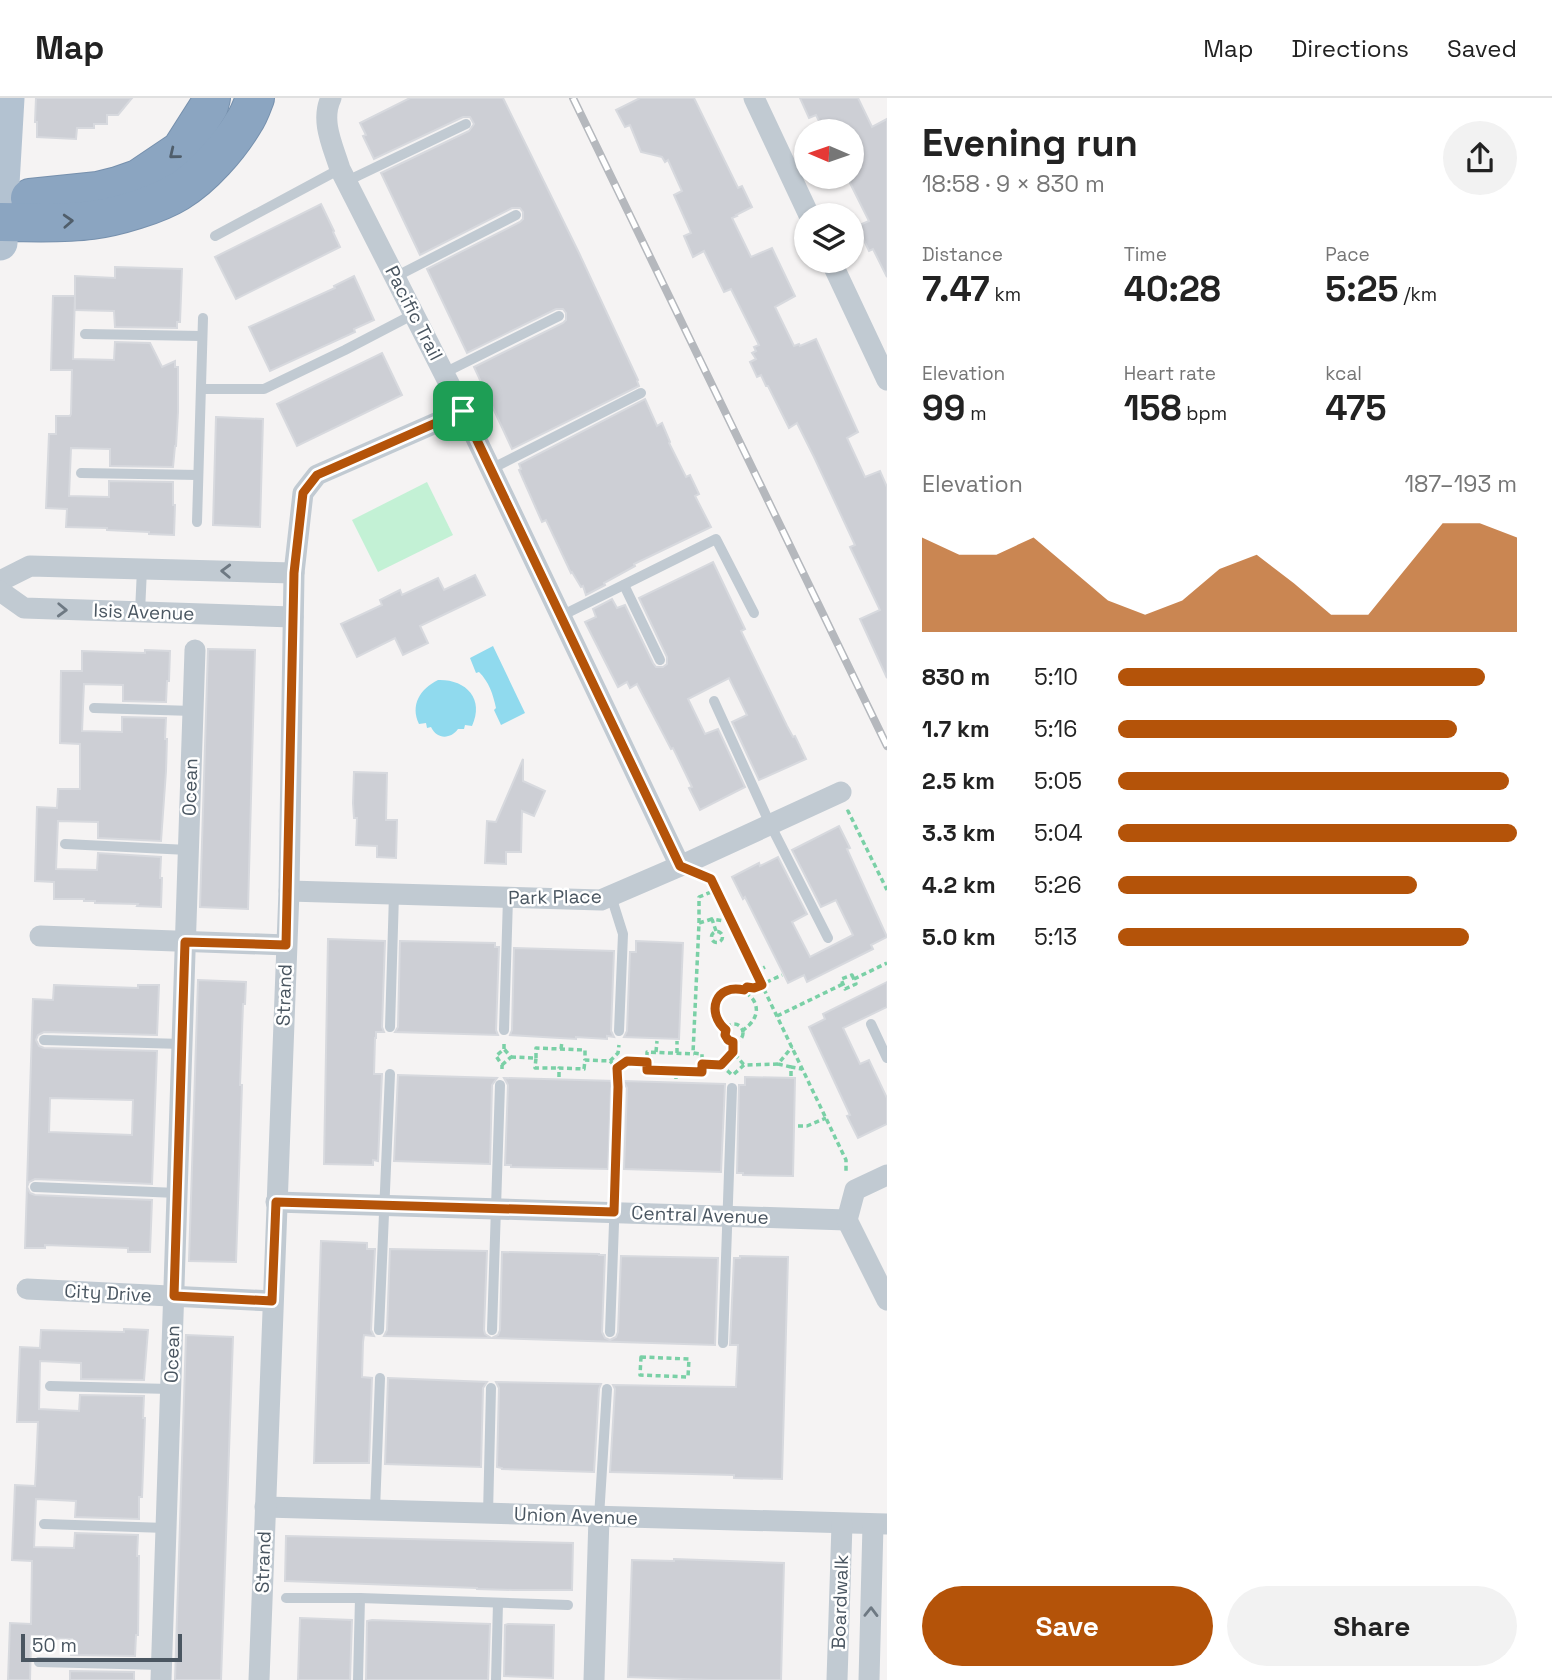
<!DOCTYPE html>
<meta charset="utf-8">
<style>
:root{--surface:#fff;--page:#f2f2f2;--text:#222;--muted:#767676;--line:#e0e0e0;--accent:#b45309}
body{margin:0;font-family:"Space Grotesk",sans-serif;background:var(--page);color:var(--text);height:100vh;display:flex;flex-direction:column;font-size:26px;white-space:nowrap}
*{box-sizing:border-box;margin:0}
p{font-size:23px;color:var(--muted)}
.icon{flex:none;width:38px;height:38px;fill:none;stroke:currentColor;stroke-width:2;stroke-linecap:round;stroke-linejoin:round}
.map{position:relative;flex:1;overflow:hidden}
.drawer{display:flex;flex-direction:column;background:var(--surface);width:665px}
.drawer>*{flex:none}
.needle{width:46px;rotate:272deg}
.controls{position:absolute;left:794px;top:21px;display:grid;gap:14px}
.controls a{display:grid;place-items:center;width:70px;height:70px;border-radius:50%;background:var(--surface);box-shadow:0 2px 5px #0004;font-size:35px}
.scale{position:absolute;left:21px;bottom:18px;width:161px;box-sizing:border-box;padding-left:7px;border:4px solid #4a5661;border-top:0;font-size:19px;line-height:24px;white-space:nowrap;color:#4a5661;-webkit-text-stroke:5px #fff;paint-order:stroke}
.pin{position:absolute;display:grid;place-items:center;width:60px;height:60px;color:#fff;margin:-30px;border-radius:14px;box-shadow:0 4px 10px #0006}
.round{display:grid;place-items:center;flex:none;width:74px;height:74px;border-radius:37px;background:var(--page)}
.summary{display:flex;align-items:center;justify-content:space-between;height:119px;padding:0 35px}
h1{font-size:38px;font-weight:700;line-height:52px}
.figures{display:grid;grid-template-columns:repeat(3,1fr);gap:10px;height:119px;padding:7px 35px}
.figures div{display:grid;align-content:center}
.figures b{font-size:35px;font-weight:700}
.figures small{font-size:19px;font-weight:400}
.figures p{font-size:19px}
.chart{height:196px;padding:14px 35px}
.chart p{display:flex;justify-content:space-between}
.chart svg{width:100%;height:126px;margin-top:7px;fill:var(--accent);opacity:.7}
.primary-button{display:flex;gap:14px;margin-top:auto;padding:14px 35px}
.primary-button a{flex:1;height:80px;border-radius:42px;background:var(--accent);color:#fff;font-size:28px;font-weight:700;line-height:80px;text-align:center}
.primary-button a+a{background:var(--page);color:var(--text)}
ul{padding:0 35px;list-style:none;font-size:23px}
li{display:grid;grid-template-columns:112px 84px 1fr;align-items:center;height:52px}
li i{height:18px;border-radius:9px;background:var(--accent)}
header{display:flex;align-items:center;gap:42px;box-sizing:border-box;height:98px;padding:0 35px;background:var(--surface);border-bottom:2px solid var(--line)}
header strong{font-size:33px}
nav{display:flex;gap:38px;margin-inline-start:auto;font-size:24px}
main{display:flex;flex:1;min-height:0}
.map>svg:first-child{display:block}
.green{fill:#c3f1d5}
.water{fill:#90daee}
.building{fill:#cdcfd5;stroke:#d7d9de;stroke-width:2;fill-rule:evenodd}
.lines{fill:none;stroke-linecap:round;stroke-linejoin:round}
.motorway-casing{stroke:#7690ad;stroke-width:40}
.path{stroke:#7ad0a6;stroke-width:3.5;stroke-dasharray:5 3.5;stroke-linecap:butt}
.service{stroke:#c1cad2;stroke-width:10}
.minor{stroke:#c1cad2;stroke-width:21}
.primary{stroke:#b3c2d1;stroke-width:35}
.motorway{stroke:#8ba5c1;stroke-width:38}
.rail-casing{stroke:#b5b8bd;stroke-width:8}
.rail{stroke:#fff;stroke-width:5;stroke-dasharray:16;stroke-linecap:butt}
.oneway{stroke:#505e6b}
.oneway2{stroke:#6e7983}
.route-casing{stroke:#fff;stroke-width:14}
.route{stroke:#b45309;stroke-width:9}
.labels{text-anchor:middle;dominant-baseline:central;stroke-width:5;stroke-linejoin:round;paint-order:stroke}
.street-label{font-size:19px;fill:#4a5661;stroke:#fff}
</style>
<header>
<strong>Map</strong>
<nav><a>Map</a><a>Directions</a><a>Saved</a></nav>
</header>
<main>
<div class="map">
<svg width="887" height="1582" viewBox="0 0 887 1582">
<rect width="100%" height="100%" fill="#f5f3f3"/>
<!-- green -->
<polygon class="green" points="427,384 453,437 378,474 352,422"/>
<!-- water -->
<g class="water">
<path d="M493 548 525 615 501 627 494 612 496 610C493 596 489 584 479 574L476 575 470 560Z"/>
<path d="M438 582C465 581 485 600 472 628L465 627 464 631H458C451 641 437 642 431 629L427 630 426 625 419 626C410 607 420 591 438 582Z"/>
</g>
<!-- building -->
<g class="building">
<polygon points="36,0 132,0 118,17 107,17 107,26 94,26 94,30 77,30 76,41 37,39 37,24 35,24"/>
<polygon points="410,0 503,0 579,155 638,282 637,283 639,288 512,351 474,269 563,225 566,222 566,215 563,211 556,211 467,255 427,171 520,124 523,121 523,114 520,110 512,110 420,157 381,75 469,33 474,26 470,19 463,19 374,61 363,38 366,37 360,25"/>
<polygon points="640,0 694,0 738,90 742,88 752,109 736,117 737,118 732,120 751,159 772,150 795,198 775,209 794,248 799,246 800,248 816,241 858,334 847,340 865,379 880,373 887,389 887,580 860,521 880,512 850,449 855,447 814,359 797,325 789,330 768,288 766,288 761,277 757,279 750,264 756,261 752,255 756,253 754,249 759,247 731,191 724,194 704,153 693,159 684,138 691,135 674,97 682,93 668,62 665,64 662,59 641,54 630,27 625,29 616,12"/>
<polygon points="800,0 858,0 872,29 887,21 887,179 873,151 869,153 857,128 869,123 847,79 852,79 852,33 824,33 816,17 809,20"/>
<polygon points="321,106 334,133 333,134 340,149 236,201 215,159"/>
<polygon points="115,169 182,171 180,224 177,224 177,230 115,229 114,213 75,212 75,178 115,180"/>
<polygon points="354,178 374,222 354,231 355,234 270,273 249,229 335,190 334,188"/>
<polygon points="53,198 75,198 73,261 114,262 115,244 150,245 162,269 175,263 175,269 178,269 178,314 176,348 175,348 173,369 110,368 110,351 71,350 69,398 109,399 109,383 173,384 173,407 175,407 174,437 149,436 149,434 107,432 107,430 66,429 67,411 46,410 49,336 56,336 56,318 70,318 71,316 72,272 51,272"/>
<polygon points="382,255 402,297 297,348 277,306"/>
<polygon points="645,301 657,328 662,325 670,344 669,345 686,379 690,377 699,396 695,398 711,429 634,466 635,468 604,485 605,487 586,497 583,488 581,489 572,474 571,475 546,422 542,424 519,372 521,371 519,366"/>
<polygon points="216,319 263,321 260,429 213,427"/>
<polygon points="713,464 745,531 741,533 787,628 793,639 795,638 806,661 759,682 732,624 747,617 729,580 688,601 705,636 718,631 745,689 700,712 689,690 692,689 673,650 671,651 637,586 630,590 627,584 618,589 585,524 596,519 593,511 612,501 617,510 625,507 653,565 656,569 663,569 667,566 667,559 639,500"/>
<polygon points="475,477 485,497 420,528 428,545 403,557 395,540 357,559 341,526 382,507 380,502 400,492 402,497 438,480 444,492"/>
<polygon points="208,551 255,552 248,811 200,809"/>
<polygon points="145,552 170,553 169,583 167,583 166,604 123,603 123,587 84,586 82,633 122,634 122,619 166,620 165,641 167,641 166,673 161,743 98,740 98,724 58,723 56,771 97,772 98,755 161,759 160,780 162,780 161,809 137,808 138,806 95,805 95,803 84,803 84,801 54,801 54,784 35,783 37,709 57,710 58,691 80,691 80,646 60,645 61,573 82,573 82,553 145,555"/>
<polygon points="523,661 523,683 545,693 534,718 522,713 521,754 506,754 506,766 485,765 487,723 496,724"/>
<polygon points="354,674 387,675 386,722 397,722 396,760 377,759 377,748 356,747 357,720 354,720 353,705"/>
<polygon points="839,728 850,750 847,751 887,839 871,847 873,851 807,884 804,877 788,885 745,799 743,801 732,779 759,765 760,768 778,759 807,816 792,824 810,859 853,837 836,802 821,809 792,752"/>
<polygon points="328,841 385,843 382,929 384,934 376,934 376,940 375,940 374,976 382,976 378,1063 373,1062 373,1067 324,1066"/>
<polygon points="400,843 495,845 495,849 499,849 496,932 498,937 395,934 398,929"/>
<polygon points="636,843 683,845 679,941 624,939 627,933 630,854 636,854"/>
<polygon points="514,850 614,853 611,933 614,939 607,938 607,941 576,939 576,941 510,937 512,932"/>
<polygon points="198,882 246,884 245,906 243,906 240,987 242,987 236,1164 189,1163"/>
<polygon points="887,884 887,909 843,930 860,966 869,962 887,1000 887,1026 858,1040 847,1018 850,1017 809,929 825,921 823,916"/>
<path d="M54 887 138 890V887H159L157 937 44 934 38 937 36 942 39 948 44 950 157 953 152 1086 35 1081 29 1084 27 1089 30 1095 35 1097 152 1102 150 1154H128V1150L45 1147V1150H25L33 901 53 902ZM50 1000 133 1002 132 1037 49 1034Z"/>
<polygon points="398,977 497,980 492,987 490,1066 394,1063"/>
<polygon points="745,979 795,980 793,1078 743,1077 743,1075 737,1075 739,987 745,987"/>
<polygon points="504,980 615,983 611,990 608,1071 511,1069 511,1067 505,1067 508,987"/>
<polygon points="623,983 725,986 721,1074 624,1071 627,990"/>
<polygon points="321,1143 367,1145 367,1151 375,1151 371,1232 374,1238 364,1237 363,1244 362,1279 372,1280 369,1365 314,1365"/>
<polygon points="390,1151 487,1153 484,1232 485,1236 491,1240 384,1238 387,1232"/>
<polygon points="502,1154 599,1156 599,1157 605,1157 602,1234 605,1240 610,1242 616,1239 618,1234 621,1158 718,1160 715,1247 492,1240 498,1237 500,1232"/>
<polygon points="740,1158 788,1159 782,1381 734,1380 734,1377 610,1374 615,1291 613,1287 736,1289 738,1247 730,1247 734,1160 740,1160"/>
<polygon points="124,1231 148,1232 144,1282 81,1281 81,1265 40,1263 39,1311 79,1313 80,1297 144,1298 143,1320 145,1320 142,1399 139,1399 139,1421 75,1419 76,1403 36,1401 34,1449 74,1450 75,1435 138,1437 137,1458 139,1458 138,1537 136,1537 135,1558 71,1557 72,1541 31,1540 30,1582 8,1582 10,1525 31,1526 32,1463 12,1462 15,1387 35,1388 36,1370 38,1324 17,1324 20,1249 40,1250 41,1232 124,1234"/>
<polygon points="186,1237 233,1239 221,1582 175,1582"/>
<polygon points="388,1280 487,1284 483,1290 481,1369 385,1366"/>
<polygon points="496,1284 601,1286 599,1291 594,1374 502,1371 502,1370 497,1369 499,1290"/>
<polygon points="286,1438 573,1445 572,1492 513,1492 477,1491 477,1490 285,1483"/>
<polygon points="674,1461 784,1465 781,1582 712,1582 628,1579 632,1462 674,1463"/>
<polygon points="300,1520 352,1522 350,1582 298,1582"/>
<polygon points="372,1522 490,1526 488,1582 366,1582 367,1523"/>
<polygon points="508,1526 554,1527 553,1580 504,1578 505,1527"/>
<polygon points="70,1573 134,1574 134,1582 70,1582"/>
</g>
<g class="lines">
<!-- motorway casing -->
<g class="motorway-casing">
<g id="motorway">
<polyline points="30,100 98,93 118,88 138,81 181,52 209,8 211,0"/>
<path d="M1 124C31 124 62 126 92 122 116 119 157 107 178 94 203 79 229 49 244 24 249 17 252 8 255 0"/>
</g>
</g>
<!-- path -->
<g class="path">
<polyline points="847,714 848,713 887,792"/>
<polyline points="706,779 711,781 846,1062 846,1074"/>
<polyline points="712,821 699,825 693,955 702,956 702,966 721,967"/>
<polyline points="699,825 699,799 716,792"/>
<polyline points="716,833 712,821 731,824"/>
<circle cx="717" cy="839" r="5.5"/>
<polyline points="756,874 765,869"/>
<polygon points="852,877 856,886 845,891 841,881"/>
<polyline points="854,881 887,865"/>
<polyline points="744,893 747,889 754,890 782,877"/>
<polyline points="777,918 843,886"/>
<circle cx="734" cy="935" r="9"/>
<path d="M726 932C719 926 712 918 715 908 724 870 783 905 742 933"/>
<polyline points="561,951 562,943"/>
<polyline points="656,954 657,943"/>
<polyline points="677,955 677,943"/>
<polyline points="511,959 536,960 535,970 559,970"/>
<polyline points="536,960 536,950 585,952 585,962"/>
<polyline points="610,963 618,955 619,947"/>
<polyline points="502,967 511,959 504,951"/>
<polyline points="791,969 778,966 792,949"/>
<polyline points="617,970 627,963 647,964"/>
<polyline points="502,971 502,967 496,958 504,951 504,946"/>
<polyline points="676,973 647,972 647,954 694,956"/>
<polyline points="731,976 721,967 733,954 744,967"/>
<polyline points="734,976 744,967 778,966"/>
<polyline points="791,978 791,969 802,971"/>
<polyline points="559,979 559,970 584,971 585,962 610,963 617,970 618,977"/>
<polyline points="676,981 676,973 702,974 702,966"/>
<polyline points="798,1028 807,1028 826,1020"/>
<polygon points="641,1259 689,1261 688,1279 640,1277"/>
</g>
<!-- service -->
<g class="service">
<polyline points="347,83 466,26"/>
<polyline points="215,138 340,71"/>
<polyline points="395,179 516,117"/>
<polyline points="85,236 202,238"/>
<polyline points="444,275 559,218"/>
<polyline points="201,291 264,291 345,252 414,216"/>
<polyline points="491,371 641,295"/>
<polyline points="81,375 198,377"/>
<polyline points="197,424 203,220"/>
<polyline points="624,487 660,562"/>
<polyline points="140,514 142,471"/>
<polyline points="561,518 716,441 754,515"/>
<polyline points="714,603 770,726 828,840"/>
<polyline points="94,610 193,613"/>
<polyline points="65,746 188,752"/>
<polyline points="611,798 623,836 619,933"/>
<polyline points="871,926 887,960"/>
<polyline points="390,929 394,796"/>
<polyline points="504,932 508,800"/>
<polyline points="44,942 182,946"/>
<polyline points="35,1089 177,1095"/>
<polyline points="379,1232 390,976"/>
<polyline points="492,1232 500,987"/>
<polyline points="610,1234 619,990"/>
<polyline points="723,1245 732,990"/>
<polyline points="50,1288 170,1291"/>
<polyline points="375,1412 380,1280"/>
<polyline points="488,1416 491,1290"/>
<polyline points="599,1419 607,1291"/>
<polyline points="44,1426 166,1430"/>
<polyline points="286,1500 360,1500 568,1507"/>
<polyline points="39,1564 161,1567"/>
<polyline points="358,1582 360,1500"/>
<polyline points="496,1582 498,1505"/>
</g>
<!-- minor -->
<g class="minor">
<path d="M331 0C320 23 333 48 340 71L463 313 680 768"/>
<polyline points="754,0 809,117"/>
<polyline points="831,163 887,282"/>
<polyline points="0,483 30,468 294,475"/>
<polyline points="0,493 24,510 293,519"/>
<polyline points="289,793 601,802 680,768 841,694"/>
<polyline points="40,838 286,847"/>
<polyline points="276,1104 847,1122"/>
<polyline points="847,1122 887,1202"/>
<polyline points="847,1122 855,1092 887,1077"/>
<polyline points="27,1191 272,1203"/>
<polyline points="265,1409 887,1426"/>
<polyline points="161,1582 195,552"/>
<polyline points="259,1582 289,793 294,475 303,395 317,377 463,313"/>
<polyline points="594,1582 599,1419"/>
<polyline points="837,1582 842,1426"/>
<polyline points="869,1582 873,1427"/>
</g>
<!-- primary -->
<polyline class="primary" points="0,145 1,103 7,0"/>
<!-- motorway -->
<use href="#motorway" class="motorway"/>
<!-- rail casing -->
<g class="rail-casing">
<polyline id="rail" points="573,0 887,648"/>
</g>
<!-- rail -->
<use href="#rail" class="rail"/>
</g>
<!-- one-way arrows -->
<defs><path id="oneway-chevron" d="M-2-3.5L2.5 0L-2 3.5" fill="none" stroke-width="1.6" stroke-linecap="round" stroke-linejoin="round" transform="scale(1.75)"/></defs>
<g class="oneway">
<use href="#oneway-chevron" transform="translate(174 56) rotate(141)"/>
<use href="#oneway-chevron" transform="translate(68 123) rotate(-3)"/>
</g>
<g class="oneway2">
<use href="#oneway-chevron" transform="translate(226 473) rotate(-178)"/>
<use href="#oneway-chevron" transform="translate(62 512) rotate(2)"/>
<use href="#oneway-chevron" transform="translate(871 1514) rotate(-89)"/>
</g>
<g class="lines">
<!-- route casing -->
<g class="route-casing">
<path id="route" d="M463 313 680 768 711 781 762 887 754 890 747 889 744 892C716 885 705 914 726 932L725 937 728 942 733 944V954L721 967 702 966V974L647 972V964L627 963 617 970 618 989 614 1114 276 1104 272 1203 174 1198 185 844 286 847 294 475 303 395 317 377Z"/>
</g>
<!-- route -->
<use href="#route" class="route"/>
</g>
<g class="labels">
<!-- street labels -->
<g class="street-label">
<text transform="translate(414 215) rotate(63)">Pacific Trail</text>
<text transform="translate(144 514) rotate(2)">Isis Avenue</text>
<text transform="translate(190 689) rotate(-88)">Ocean</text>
<text transform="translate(555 799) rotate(-1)">Park Place</text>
<text transform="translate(284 897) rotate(-88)">Strand</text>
<text transform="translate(700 1117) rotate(2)">Central Avenue</text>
<text transform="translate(108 1195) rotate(3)">City Drive</text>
<text transform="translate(172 1256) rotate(-88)">Ocean</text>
<text transform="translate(576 1418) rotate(2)">Union Avenue</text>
<text transform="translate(263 1464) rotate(-88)">Strand</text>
<text transform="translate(840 1504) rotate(-88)">Boardwalk</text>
</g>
</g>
</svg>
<div class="controls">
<a><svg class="needle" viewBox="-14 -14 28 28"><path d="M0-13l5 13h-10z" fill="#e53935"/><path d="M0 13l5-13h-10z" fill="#767676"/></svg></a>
<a><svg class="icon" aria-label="layers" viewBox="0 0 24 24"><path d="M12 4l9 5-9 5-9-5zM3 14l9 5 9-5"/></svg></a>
</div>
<div class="scale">50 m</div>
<div class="pin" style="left:463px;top:313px;background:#1e9e55"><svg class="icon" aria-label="arrive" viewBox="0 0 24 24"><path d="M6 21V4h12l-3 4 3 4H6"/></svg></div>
</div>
<section class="drawer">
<div class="summary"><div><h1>Evening run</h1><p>18:58 · 9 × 830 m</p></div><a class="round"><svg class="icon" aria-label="share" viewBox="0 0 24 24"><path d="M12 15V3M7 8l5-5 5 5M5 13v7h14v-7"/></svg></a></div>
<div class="figures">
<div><p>Distance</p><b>7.47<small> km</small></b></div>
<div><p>Time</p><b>40:28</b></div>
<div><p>Pace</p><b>5:25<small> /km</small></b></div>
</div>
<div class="figures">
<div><p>Elevation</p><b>99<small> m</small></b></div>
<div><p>Heart rate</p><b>158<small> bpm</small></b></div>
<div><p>kcal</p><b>475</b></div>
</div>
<div class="chart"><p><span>Elevation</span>187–193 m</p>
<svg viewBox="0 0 160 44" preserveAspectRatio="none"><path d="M0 44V11L10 17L20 17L30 11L40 22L50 33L60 38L70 33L80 22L90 17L100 27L110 38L120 38L130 22L140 6L150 6L160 11V44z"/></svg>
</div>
<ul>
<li><b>830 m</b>5:10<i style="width:92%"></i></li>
<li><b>1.7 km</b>5:16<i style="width:85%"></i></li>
<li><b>2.5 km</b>5:05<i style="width:98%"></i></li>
<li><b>3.3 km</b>5:04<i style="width:100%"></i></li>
<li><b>4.2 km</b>5:26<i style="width:75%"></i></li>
<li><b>5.0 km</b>5:13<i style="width:88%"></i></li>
</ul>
<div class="primary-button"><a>Save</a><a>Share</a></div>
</section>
</main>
